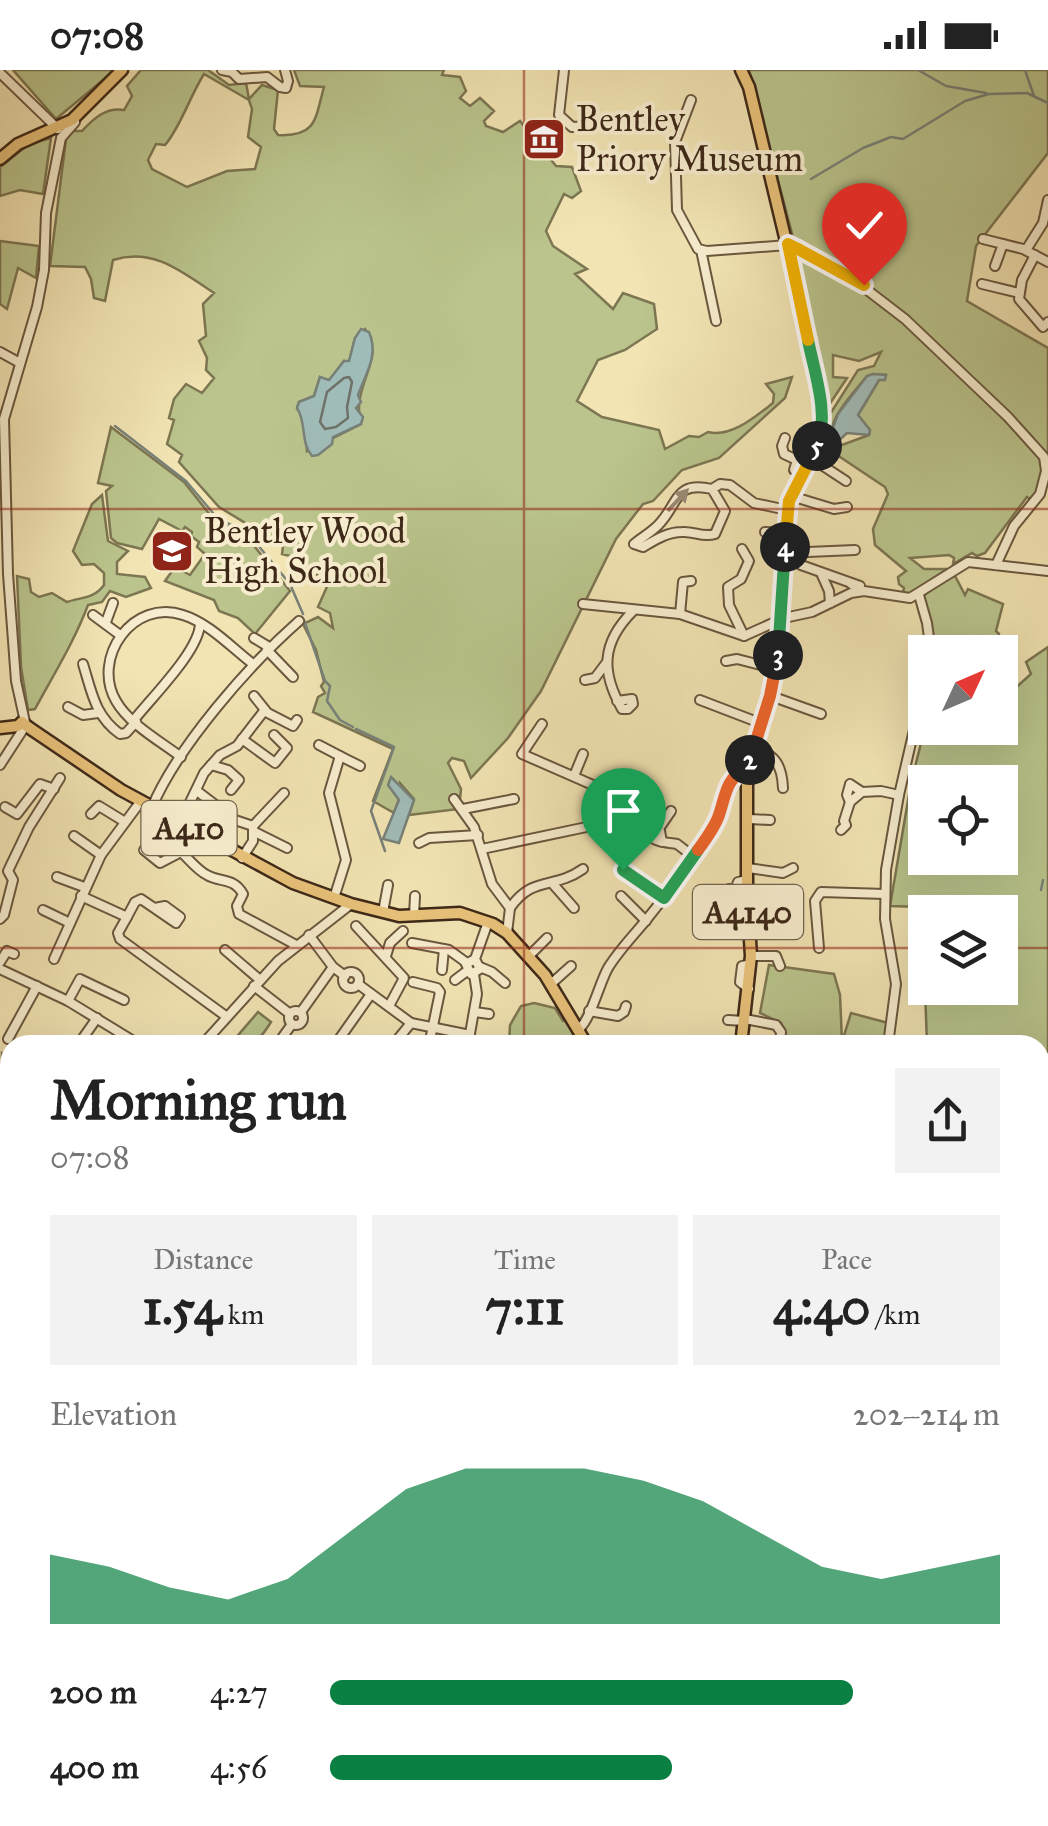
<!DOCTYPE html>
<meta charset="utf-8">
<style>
:root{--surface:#fff;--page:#f2f2f2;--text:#222;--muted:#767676;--accent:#0b8043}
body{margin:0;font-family:"IM FELL Great Primer",serif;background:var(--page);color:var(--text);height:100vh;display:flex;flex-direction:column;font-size:38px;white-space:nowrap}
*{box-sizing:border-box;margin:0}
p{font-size:32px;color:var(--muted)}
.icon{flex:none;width:55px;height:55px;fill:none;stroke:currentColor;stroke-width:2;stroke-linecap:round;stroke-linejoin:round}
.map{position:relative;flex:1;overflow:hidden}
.panel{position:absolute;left:0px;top:965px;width:1050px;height:792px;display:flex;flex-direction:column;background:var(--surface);border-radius:30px 30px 0 0;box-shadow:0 10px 40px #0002}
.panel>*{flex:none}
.needle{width:65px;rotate:46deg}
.controls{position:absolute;left:908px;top:565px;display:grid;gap:20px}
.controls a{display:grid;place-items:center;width:110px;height:110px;border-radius:0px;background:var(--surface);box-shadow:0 10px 40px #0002;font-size:50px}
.pin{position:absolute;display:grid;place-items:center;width:85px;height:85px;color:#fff;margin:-102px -42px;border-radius:50% 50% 50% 0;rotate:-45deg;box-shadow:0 0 10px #0007}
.pin .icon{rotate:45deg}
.km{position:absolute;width:50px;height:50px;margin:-25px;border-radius:50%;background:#222;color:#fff;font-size:28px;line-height:50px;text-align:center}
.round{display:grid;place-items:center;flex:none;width:105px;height:105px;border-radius:0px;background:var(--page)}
.head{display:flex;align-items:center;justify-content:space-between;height:170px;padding:0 50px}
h1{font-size:55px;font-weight:700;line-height:75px}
.figures{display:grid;grid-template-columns:repeat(3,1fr);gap:15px;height:170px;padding:10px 50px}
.figures div{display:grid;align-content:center;border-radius:0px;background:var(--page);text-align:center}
.figures b{font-size:50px;font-weight:700}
.figures small{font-size:28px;font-weight:400}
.figures p{font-size:28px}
.chart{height:280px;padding:20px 50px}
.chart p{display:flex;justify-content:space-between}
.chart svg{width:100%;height:180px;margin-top:10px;fill:var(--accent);opacity:.7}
ul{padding:0 50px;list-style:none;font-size:32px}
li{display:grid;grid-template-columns:160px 120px 1fr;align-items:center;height:75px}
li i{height:25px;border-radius:12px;background:var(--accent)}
.status{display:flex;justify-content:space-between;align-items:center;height:70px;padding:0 50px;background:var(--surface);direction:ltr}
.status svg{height:28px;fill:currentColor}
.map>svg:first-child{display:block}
.green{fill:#bac48c;stroke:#7c7652;stroke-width:2.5;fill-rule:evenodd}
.water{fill:#a0bcb8;stroke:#788178;stroke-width:2.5}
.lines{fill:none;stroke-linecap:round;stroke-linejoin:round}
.shore{stroke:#6e7268;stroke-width:2.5}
.stream{stroke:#788178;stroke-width:2.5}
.minor-casing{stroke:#6a573f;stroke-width:12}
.major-casing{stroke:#3d2818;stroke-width:15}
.minor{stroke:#f7edce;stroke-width:8}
.major{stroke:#e9c27a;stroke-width:10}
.rail-casing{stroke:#3d2818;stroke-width:6}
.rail{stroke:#f7edce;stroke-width:2.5;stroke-dasharray:8;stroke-linecap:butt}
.oneway{fill:#9a8a73}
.split-1-casing{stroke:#fff;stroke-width:20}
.split-2-casing{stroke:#fff;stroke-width:20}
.split-3-casing{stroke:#fff;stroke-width:20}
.split-4-casing{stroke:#fff;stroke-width:20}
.split-5-casing{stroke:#fff;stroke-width:20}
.split-6-casing{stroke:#fff;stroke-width:20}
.split-7-casing{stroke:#fff;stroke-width:20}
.split-8-casing{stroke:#fff;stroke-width:20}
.split-1{stroke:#22a559;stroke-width:12}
.split-2{stroke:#f0652b;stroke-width:12}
.split-3{stroke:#f0652b;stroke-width:12}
.split-4{stroke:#22a559;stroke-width:12}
.split-5{stroke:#f5b400;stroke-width:12}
.split-6{stroke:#22a559;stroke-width:12}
.split-7{stroke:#f5b400;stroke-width:12}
.split-8{stroke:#f5b400;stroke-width:12}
.grid{fill:none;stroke:#8f2418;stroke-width:2.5;stroke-opacity:0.55}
.labels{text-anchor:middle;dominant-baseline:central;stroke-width:8;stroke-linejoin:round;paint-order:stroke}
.shield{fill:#f7edce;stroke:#75634f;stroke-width:2.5}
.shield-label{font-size:32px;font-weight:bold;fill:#3d2818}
.poi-label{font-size:35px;fill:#3d2818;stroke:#f7edce;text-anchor:start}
</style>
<div class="status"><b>07:08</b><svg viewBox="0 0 49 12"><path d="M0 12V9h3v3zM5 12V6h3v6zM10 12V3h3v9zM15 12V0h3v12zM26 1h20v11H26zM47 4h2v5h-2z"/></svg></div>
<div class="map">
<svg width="1048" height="1756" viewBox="0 0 1048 1756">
<rect width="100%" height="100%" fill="#f2e4b3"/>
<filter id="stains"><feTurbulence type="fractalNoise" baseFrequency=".002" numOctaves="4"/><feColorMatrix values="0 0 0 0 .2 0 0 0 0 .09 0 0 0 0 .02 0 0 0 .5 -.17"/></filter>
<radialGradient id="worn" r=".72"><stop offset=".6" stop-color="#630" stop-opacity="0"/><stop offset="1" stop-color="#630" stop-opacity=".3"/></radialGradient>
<!-- green -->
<g class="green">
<polygon points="13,0 115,0 56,49"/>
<path d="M141 0H208L229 15 246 13 249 29 262 15 278 20 274 59 278 65C317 67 315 49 324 17L300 16 294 0H444L442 5 460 7 466 21 460 28 470 36 480 28 494 41 484 51 486 56 503 62 520 51 556 96 572 97 581 121 572 128 564 124 546 161 553 176 587 199 575 204 613 239 623 223 654 234 657 259 625 280 598 290 577 331 602 347 659 360 665 379 689 366 699 367 708 362C731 368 756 346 773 333L774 324 766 314 792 307 785 328 719 388 682 400 653 431 643 434 616 469 541 621 508 668 471 708 464 691 452 688 448 693 461 719 459 739 409 745 414 729 400 713 399 729 394 743 373 731 393 679 313 642 318 627 325 623 321 616 324 612 316 580 303 554 318 547 333 558 330 543 318 537 333 503 330 494 310 510 302 489 282 484 283 476 219 437 179 392 182 385 167 374 174 350 169 348 174 329 186 314 202 323 214 308 206 300 207 288 199 271 206 266 203 234 214 223C182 202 153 177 113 190L105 231 94 228 91 209 85 197 50 196 67 61H82C94 48 106 37 124 40L132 26 127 16ZM204 4 249 30 252 39 248 67 261 77 255 99 227 101 187 117 152 99 148 90 156 74 165 75C180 58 190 26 204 4ZM365 259C388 289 350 314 361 354L307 381 304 348 297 338 299 332 314 326 320 307 329 311 344 291 349 292 355 268Z"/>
<path d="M749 0H1048V83L976 176 967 231 1048 278V392L1033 431 1027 427 985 483 977 486 972 483 953 494 954 488 949 485 910 488 924 499H947L911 524 903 522 904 518 899 514 898 507 906 501 875 475 873 459 888 424 885 417 840 387 816 386 824 368 825 352 858 300 874 296 881 282 859 291 833 285V307L847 308 825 341 794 171ZM873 304 885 305 879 310 858 345 870 360 869 365 831 379C824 351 851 326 867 306Z"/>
<polygon points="51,68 43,124 20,120 0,126 0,97 29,74"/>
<polygon points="0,171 39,176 36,208 18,198 7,239 0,234"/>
<polygon points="111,357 184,412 211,446 247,467 290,521 255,564 238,548 219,541 214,530 165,511 175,497 190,505 205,484 197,477 199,472 191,466 192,462 185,457 182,461 159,449 142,479 117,473 111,468 106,421 112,416 98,413"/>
<path d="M102 425 108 471 128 481 117 492V504L145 507 151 518 126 527 110 521 102 532 88 535C74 572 54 604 35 639L28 640 21 597 17 506 29 509 31 522 39 527 52 523 67 532C81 527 94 529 104 515V503L94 494 82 495 73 481 92 434Z"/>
<polygon points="953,502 965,525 968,519 1003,534 996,561 999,564 997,582 932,582 927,540 922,527"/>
<path d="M1048 577V1017L1040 1015V975H927L925 918H1000V842H925V917L922 837 890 836 911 713 925 657 1000 658V632L1031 604 1026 592ZM925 712H1000V788H925Z"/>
<polygon points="769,895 834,904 840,925 842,972 851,943 888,953 884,975 844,975 786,966 781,953 760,943"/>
<polygon points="534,933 555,938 563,951 569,950 580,975 509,975 510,955 521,936"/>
<path d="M258 942 271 952C261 968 256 975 237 975L234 970Z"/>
<polygon points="2,983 10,987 10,1389 0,1378"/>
<polygon points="836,1748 1018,1748 1016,1756 833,1756"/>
</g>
<!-- water -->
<g class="water">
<path d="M361 259 369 262C379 285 366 303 358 325L361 332 356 338 363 347 361 354 333 367 332 374 318 385 312 386C300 372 307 353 297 338L299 332 314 326 320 307 329 310 344 291H349L355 268Z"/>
<polygon points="873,304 886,305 885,310 879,310 858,345 870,360 869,365 847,363 835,374 829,369 838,344 867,306"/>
<polygon points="391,707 414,730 399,773 383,769 399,730 388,715"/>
</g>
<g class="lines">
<!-- shore -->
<polygon class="shore" points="349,307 352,312 347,337 348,348 336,357 325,359 320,352 327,322 344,308"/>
<!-- stream -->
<g class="stream">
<polyline points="918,0 946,16 986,23"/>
<polyline points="1025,0 1034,26"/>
<polyline points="811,109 863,78 891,67 903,69 965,31 989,24 1027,23 1048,33"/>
<polyline points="115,356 186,411 218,449 247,462 290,514 303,544"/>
<polyline points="304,550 325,611 330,616 327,631 340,650 353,657"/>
<polyline points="356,659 394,677 371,741 385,781"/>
<polyline points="1041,820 1043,810"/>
</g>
<!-- minor casing -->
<g class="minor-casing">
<g id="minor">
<polyline points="222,0 232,2 239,9 267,7 280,17 286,18 288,11 285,0"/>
<polyline points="564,0 559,45 572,57 590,56"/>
<polyline points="0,3 58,59"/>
<polyline points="691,30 675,72 677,140 698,179 707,181 788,175 849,206 905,249 1008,347 1044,387 1046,401 1040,424 1014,456 996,495"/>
<polyline points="983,169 1023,179 1048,192"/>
<polyline points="701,180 716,251"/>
<polyline points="1026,180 1043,153 1048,130"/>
<polyline points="1035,185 1022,210 1019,229 1043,257 1048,252"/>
<polyline points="995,196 1003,174"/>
<polyline points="982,214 1019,223"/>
<polyline points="0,282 20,293"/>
<polyline points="785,368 782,376 784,384 797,390 794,400 801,405"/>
<polyline points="811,388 846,411"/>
<path d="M712 419 725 441 715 464C702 468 695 461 682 462 667 462 655 470 643 477L634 474C642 467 654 461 661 452 679 431 676 411 712 419L720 414 730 415 754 433 787 440"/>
<polyline points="791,426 834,439 847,437"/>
<polyline points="765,462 785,463"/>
<polyline points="742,479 749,491 741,509 728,517 729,535 744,566"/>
<polyline points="784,483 801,495 860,516 857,518 850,513"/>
<polyline points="784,483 855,480"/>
<polyline points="821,503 829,521 830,533"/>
<polyline points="919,525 927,553 931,582"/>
<polyline points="583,534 680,544 744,566 784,548 812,542 851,523 864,521 910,528 968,492 1048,501"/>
<polyline points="680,544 683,512 691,511"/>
<polyline points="93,545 120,565"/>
<polyline points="106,552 113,533"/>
<polyline points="254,568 269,577"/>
<polyline points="267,580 293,607"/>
<polyline points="726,591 737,589 776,599"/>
<path d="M83 594C92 623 95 646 120 664L126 663 136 652"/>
<polyline points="585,610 595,608 607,592"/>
<polyline points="254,626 266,641"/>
<polyline points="771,626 821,644"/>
<polyline points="700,630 760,653"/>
<path d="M617 631 632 629 633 634 628 639H622C601 602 601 573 633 541"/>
<polyline points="68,637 83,645 98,643"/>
<path d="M134 650C152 627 200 580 200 553"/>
<polyline points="25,652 16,611 8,504 4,349 37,237 44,200 46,143 61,68 75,52"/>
<polyline points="542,654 522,684 618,726 653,733"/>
<polyline points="242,669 275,693 287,678 274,665"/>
<polyline points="319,675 340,686 329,723 346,790 334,828"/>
<path d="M753 677C775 684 782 695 783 718"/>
<polyline points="340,686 360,696"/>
<path d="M181 687C160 671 129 654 116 631 91 588 133 528 183 545 209 553 232 578 253 594"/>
<polyline points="0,695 22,661"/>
<polyline points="211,695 228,700 239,710 231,720"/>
<polyline points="574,706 583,684"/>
<polyline points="197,721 218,737 214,742"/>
<polyline points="862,722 850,714 847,725 850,732 862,722 881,721 899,725"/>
<polyline points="454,729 474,757 492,814 510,838 507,863"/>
<polyline points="5,737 17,744 40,714 54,719"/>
<path d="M152 737C178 676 249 595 299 551"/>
<polyline points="463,739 514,729"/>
<polyline points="91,744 99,736 125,752"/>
<polyline points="749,749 770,750"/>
<polyline points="235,750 253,756"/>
<polyline points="180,753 204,703 220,685 237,676 264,641 293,656 297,650"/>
<polyline points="658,760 671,741"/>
<polyline points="841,760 846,755 844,751 850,732"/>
<path d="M196 761 181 782C189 789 197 800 207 805 221 813 233 807 243 824L237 836 239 844 296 875"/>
<polyline points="255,762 287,778"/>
<polyline points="74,766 101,785"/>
<path d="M662 772 660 761 649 759 648 764C656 773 666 772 677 774L694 787"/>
<polyline points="419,773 429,768 478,765"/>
<polyline points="482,779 596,755 606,749 618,726"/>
<polyline points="144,780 160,793 181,782"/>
<polyline points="242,788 253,771 253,756 284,723"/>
<polyline points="748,798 783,803 793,798"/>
<polyline points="623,800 664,828"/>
<polyline points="57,807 84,817"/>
<polyline points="552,813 574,838"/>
<polyline points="729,819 735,820 738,812 747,810"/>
<polyline points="81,826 127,847 135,832 141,829 176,853 180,847 165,836 155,838"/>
<polyline points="621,826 646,851"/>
<path d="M510 838C533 805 553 820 583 799"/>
<polyline points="43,840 70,853"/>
<polyline points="383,842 388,815"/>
<polyline points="749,844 773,840 780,846"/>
<polyline points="414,845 415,826"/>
<polyline points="127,847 118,863 120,869 227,947"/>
<polyline points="0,849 4,845 13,810 8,801 29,757 60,708"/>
<polyline points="356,856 404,908 389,936"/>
<polyline points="699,863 721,855 749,851"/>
<polyline points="309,865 333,897 345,906"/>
<polyline points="412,873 449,880 467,893"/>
<polyline points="819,878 815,831 821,822 885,824"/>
<polyline points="225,880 260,910"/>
<polyline points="386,886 390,873 403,861"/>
<polyline points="529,886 547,868"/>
<polyline points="751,886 776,886 780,896"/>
<polyline points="54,889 101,785 141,731"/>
<polyline points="475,889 480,899 471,904 466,894 475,889 488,852"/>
<polyline points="0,892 7,881 14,884"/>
<polyline points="480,897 492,902 505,913"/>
<polyline points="0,899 68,931 140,975"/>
<polyline points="442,900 444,879"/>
<circle cx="351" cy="910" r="8"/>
<polyline points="455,910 467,901"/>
<polyline points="413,912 437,918 440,922 429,975"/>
<polyline points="552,913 571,896"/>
<polyline points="358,914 411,953 470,965"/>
<polyline points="254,916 290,944"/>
<polyline points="749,919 740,912 742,896 751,894"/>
<polyline points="68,931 80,909 124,930"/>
<circle cx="296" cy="948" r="7"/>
<polyline points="589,941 618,946 624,942 626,936"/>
<polyline points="301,942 333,897"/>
<polyline points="475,942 489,944"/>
<polyline points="745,949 776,955 781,962 780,975"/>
<polyline points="728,950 744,951"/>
<path d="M579 959C591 949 599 914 608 898 619 880 634 865 647 849 668 823 689 796 706 768 721 745 720 710 747 697"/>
<polyline points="8,969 37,916"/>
<polyline points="753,971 765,975"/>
<polyline points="42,974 43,975"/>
<polyline points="78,975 97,948"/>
<polyline points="202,975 278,891 351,834"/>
<polyline points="277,975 292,954"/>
<polyline points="335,975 371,924"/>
<polyline points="393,975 411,953"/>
<polyline points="468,975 477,924 474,904"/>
<polyline points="888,975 896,914 885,849 886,800 899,725 925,612"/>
<polyline points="1040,1067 1048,1072"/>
<polyline points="1040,1136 1048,1137"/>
<polyline points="0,1422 10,1432"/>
<polyline points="0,1498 10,1496"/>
<polyline points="1040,1506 1048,1508"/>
<polyline points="0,1583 10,1585"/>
<polyline points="0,1685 10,1651"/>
<polyline points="1040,1693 1048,1696"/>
<polyline points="369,1748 413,1756"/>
<polyline points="440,1748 454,1756"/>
<polyline points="29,1756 32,1748"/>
<polyline points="75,1756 80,1748"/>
<polyline points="127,1756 134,1748"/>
<polyline points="205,1756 214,1748"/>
<polyline points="269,1756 276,1748"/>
<polyline points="293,1756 321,1748"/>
<polyline points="506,1756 527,1748"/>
<polyline points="639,1756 644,1748"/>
<polyline points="687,1756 692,1748"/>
<polyline points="735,1756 740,1748"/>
<polyline points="785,1756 790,1748"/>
</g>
</g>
<!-- major casing -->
<g class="major-casing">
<g id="major">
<polyline points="741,0 749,17 802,238 821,342 821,367 797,412 787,440 776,599 747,695 747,822 751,886 741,975"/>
<polyline points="0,89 18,74 72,50 122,0"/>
<polyline points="28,657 121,720 293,813 351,834 399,846 460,843 493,854 507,863 545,905 587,975"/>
<polyline points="0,658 18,656 22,652 28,657"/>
<polyline points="1040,1154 1048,1159"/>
<polyline points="558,1748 566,1756"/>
<polyline points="542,1756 547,1748"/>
</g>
</g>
<!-- minor -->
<use href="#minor" class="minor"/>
<!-- major -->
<use href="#major" class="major"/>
<!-- rail casing -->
<g class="rail-casing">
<polyline id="rail" points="819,1756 823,1748"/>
</g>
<!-- rail -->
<use href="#rail" class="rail"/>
</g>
<!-- one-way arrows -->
<defs><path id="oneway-solid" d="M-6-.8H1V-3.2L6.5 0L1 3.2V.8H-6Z" transform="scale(2.5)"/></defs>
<use class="oneway" href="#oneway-solid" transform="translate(678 430) rotate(-47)"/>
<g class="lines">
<!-- split-1 casing -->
<g class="split-1-casing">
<polyline id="split-1" points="623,800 664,828 698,780"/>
</g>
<!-- split-2 casing -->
<g class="split-2-casing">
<path id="split-2" d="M698 780C706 769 715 757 719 745 726 724 726 708 747 698L750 690"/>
</g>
<!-- split-3 casing -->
<g class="split-3-casing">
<polyline id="split-3" points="750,690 770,626 778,585"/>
</g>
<!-- split-4 casing -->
<g class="split-4-casing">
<polyline id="split-4" points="778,585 785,477"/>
</g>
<!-- split-5 casing -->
<g class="split-5-casing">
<polyline id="split-5" points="785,477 789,431 817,376"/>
</g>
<!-- split-6 casing -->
<g class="split-6-casing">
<path id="split-6" d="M808 270C814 301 830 346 817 376"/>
</g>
<!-- split-7 casing -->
<g class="split-7-casing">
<polyline id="split-7" points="798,179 788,174 808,270"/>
</g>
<!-- split-8 casing -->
<g class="split-8-casing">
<polyline id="split-8" points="798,179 864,215"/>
</g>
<!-- split-1 -->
<use href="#split-1" class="split-1"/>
<!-- split-2 -->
<use href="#split-2" class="split-2"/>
<!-- split-3 -->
<use href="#split-3" class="split-3"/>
<!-- split-4 -->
<use href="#split-4" class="split-4"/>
<!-- split-5 -->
<use href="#split-5" class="split-5"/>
<!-- split-6 -->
<use href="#split-6" class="split-6"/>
<!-- split-7 -->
<use href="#split-7" class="split-7"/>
<!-- split-8 -->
<use href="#split-8" class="split-8"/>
</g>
<!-- grid -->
<path class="grid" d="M524 0V975M0 439H1048M0 878H925M1000 878H1048M0 1317H10M1040 1317H1048M524 1748V1756"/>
<!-- icons -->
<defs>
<g id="museum-square" transform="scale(2.25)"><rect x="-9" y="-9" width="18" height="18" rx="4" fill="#8f2418" stroke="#f7edce"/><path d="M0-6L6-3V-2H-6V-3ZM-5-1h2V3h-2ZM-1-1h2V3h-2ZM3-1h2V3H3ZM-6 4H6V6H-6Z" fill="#fff"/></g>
<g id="school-square" transform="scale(2.25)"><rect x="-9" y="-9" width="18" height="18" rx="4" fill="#8f2418" stroke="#f7edce"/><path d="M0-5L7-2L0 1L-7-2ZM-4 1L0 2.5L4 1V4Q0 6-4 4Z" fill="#fff"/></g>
</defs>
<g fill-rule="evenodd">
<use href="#museum-square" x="544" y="69"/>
<use href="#school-square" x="172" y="481"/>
</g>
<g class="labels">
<!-- shield labels -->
<g class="shield">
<rect x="141.5" y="731" width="95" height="54" rx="8"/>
<rect x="693" y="815" width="110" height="54" rx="8"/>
</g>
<g class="shield-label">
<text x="189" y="758">A410</text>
<text x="748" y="842">A4140</text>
</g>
<!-- poi labels -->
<g class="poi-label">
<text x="576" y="49">Bentley<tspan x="576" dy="40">Priory Museum</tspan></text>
<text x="204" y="461">Bentley Wood<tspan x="204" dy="40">High School</tspan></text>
</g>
</g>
<rect width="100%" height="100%" filter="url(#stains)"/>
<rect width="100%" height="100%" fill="url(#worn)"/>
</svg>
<div class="controls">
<a><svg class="needle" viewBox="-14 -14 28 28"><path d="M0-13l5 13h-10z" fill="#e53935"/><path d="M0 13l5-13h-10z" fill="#767676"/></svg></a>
<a><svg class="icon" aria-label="locate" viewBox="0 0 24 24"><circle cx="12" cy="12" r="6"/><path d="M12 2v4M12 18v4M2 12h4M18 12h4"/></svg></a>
<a><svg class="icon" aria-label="layers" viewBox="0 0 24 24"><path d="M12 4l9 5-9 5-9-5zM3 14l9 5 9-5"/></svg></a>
</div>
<div class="pin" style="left:623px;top:800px;background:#1e9e55"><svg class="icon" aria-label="arrive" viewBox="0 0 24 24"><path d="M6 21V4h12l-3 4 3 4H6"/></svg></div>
<div class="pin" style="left:864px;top:215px;background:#d93025"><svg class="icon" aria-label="check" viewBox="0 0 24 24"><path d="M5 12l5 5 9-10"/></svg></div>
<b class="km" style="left:750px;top:690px">2</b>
<b class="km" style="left:778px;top:585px">3</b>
<b class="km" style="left:785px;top:477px">4</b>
<b class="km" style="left:817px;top:376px">5</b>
<section class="panel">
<div class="head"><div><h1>Morning run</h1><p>07:08</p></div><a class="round"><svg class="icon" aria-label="share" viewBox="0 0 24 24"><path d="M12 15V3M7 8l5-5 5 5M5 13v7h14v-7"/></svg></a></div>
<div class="figures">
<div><p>Distance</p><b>1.54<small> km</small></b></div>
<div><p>Time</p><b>7:11</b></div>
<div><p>Pace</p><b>4:40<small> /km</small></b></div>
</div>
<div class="chart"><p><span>Elevation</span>202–214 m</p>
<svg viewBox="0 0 160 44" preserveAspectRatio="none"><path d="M0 44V27L10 30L20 35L30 38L40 33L50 22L60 11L70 6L80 6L90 6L100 9L110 14L120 22L130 30L140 33L150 30L160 27V44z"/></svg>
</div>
<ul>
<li><b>200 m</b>4:27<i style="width:78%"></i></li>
<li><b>400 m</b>4:56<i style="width:51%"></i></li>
</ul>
</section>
</div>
